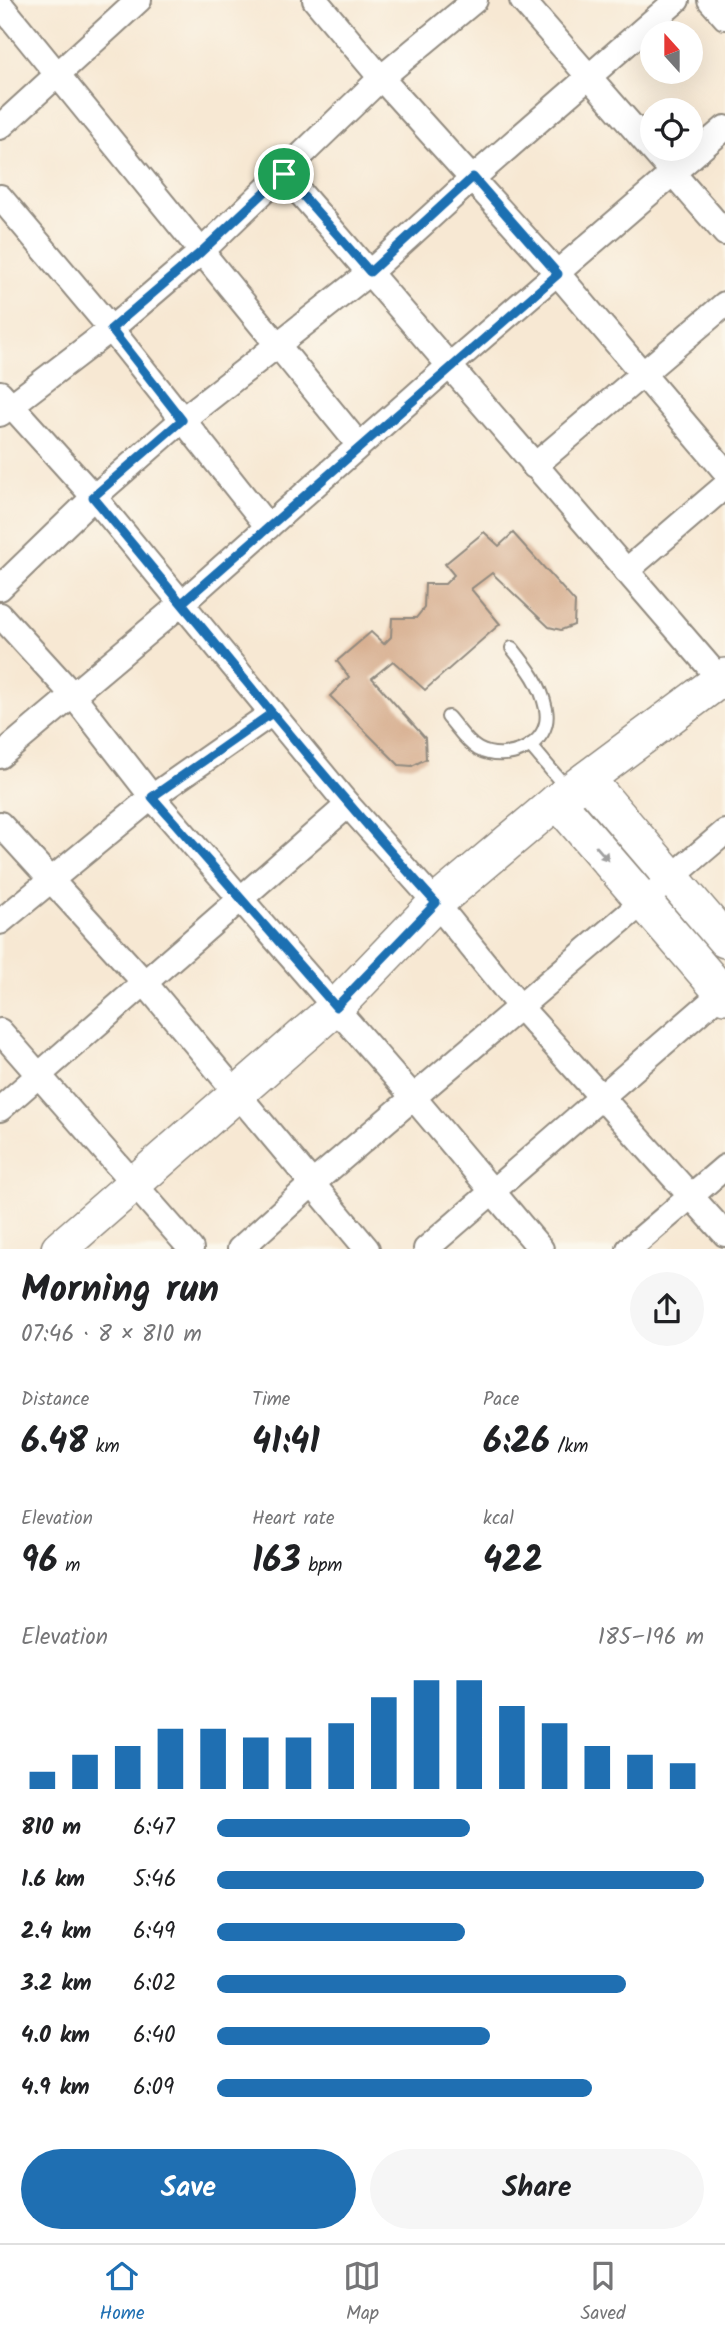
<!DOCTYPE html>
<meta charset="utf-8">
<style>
:root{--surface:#fff;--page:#f6f6f6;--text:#202124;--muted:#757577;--line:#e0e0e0;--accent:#1f6fb2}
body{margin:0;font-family:Kalam,sans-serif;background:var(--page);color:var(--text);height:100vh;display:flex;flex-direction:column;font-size:26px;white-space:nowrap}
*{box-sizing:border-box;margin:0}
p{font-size:23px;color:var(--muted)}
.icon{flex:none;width:38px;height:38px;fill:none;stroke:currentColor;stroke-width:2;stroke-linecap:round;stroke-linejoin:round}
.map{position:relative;height:1249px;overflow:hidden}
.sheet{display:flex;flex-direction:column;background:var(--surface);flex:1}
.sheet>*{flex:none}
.needle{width:46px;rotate:339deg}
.buttons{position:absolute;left:640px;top:21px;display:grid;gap:14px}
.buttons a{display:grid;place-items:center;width:63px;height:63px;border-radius:50%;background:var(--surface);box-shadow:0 7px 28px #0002;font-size:35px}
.pin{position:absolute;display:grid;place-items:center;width:60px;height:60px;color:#fff;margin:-30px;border:4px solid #fff;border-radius:50%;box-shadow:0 2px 7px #0007}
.round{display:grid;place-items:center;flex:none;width:74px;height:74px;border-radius:37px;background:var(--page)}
.overview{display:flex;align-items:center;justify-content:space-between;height:119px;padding:0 21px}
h1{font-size:38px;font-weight:600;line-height:52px}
.figures{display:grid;grid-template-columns:repeat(3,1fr);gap:10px;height:119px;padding:7px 21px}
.figures div{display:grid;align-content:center}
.figures b{font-size:35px;font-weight:600}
.figures small{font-size:19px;font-weight:400}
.figures p{font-size:19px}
.chart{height:196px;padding:14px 21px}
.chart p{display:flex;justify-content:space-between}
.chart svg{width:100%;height:126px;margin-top:7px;stroke:var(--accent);stroke-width:6}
.primary-button{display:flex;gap:14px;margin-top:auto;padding:14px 21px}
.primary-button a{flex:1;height:80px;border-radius:42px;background:var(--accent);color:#fff;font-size:28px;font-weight:600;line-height:80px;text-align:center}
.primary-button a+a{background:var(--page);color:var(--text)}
ul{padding:0 21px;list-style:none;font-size:23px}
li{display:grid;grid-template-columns:112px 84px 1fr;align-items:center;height:52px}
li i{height:18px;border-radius:9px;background:var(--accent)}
.tabs{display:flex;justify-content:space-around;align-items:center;height:98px;border-top:2px solid var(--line);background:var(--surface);font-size:19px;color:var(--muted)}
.tabs a{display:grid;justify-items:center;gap:4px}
.tabs .selected{color:var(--accent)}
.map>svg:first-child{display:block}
.building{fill:#d8b092}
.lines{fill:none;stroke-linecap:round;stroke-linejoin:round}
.lane-casing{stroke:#918a7f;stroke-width:16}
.street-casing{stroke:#918a7f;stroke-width:28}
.secondary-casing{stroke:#918a7f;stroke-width:38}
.lane{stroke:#fff;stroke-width:12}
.street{stroke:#fff;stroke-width:24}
.secondary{stroke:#fff;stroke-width:35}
.oneway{fill:#a0a0a0}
.route-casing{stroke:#fff;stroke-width:14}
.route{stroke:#1f6fb2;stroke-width:9}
</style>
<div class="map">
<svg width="725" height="1249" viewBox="0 0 725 1249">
<rect width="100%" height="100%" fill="#fbf7ec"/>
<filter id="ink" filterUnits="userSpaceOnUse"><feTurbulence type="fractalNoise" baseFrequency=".0143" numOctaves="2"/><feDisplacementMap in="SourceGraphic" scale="14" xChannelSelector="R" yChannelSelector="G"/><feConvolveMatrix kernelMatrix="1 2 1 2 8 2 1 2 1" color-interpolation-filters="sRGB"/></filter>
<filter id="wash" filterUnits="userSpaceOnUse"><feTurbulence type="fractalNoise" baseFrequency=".00686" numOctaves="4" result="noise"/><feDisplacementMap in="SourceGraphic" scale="28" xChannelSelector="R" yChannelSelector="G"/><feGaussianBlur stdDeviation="1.57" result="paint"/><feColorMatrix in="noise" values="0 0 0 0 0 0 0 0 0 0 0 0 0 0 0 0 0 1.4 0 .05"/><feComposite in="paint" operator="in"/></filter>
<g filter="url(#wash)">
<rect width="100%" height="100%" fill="#f7e8d3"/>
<g id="blocks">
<!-- building -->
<polygon class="building" points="484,532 499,546 513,533 575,602 574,625 561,630 549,627 492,573 471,589 500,624 425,690 393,661 372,678 425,738 426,759 412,766 399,765 330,696 349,677 337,661 371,632 384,644 391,637 392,618 416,618 424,608 425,584 445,584 454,575 445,564"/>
</g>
</g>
<g filter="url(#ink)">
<use href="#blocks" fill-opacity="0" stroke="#918a7f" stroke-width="2"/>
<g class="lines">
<!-- lane casing -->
<g class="lane-casing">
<g id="lane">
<path d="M448 717C457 727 466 742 478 749 505 764 553 746 546 709 541 684 528 668 512 648"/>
<polyline points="530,745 563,784"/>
</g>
</g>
<!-- street casing -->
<g class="street-casing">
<g id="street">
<polyline points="315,0 381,78 558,274 725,471"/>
<polyline points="522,0 725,233"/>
<polyline points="710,0 725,17"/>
<polyline points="0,4 359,445"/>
<polyline points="0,127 139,0"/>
<polyline points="284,174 725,685"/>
<polyline points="0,197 111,329 268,527"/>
<polyline points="0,393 94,497 348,805 436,903 520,1007 725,1234"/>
<polyline points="0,414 111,329 201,252 381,78 475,0"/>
<polyline points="534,466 725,304"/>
<polyline points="626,571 725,486"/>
<polyline points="0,588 94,497 182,420 370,272 473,178 677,0"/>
<polyline points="0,615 72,694 152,797 413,1097 541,1249"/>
<polyline points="0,756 182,603 449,366 725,128"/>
<polyline points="0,824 144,982 367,1249"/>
<polyline points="0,922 152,797 272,713"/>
<polyline points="0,1031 191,1249"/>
<polyline points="0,1109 348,805"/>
<polyline points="240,1249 313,1183 725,832"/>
<polyline points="426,1249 725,990"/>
<polyline points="629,1249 725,1167"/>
</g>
</g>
<!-- secondary casing -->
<g class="secondary-casing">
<g id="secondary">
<polyline points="587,779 725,940"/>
<polyline points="557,801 725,996"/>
<polyline points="59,1249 336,1007 436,903 557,801 725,676"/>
</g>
</g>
<!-- lane -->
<use href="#lane" class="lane"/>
<!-- street -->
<use href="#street" class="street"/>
<!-- secondary -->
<use href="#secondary" class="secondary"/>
</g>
<!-- one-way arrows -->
<defs><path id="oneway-solid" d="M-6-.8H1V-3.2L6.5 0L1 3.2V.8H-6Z" transform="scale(1.75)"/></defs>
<use class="oneway" href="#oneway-solid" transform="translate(602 853) rotate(49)"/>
</g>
<g class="lines" filter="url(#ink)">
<!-- route casing -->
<g class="route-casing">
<path id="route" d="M284 174 201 252 111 329 182 420 93 497C207 633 317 771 436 903L336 1007 152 797 272 713 182 603 558 274 473 177 370 272 284 174"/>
</g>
<!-- route -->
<use href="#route" class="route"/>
</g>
</svg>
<div class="buttons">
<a><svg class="needle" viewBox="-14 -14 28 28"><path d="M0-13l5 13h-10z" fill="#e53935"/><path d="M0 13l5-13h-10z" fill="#757577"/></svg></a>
<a><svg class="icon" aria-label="locate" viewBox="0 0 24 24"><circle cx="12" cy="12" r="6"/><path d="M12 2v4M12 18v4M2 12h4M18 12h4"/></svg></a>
</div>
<div class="pin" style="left:284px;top:174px;background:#1e9e55"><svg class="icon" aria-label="arrive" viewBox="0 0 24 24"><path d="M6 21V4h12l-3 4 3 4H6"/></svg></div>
</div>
<section class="sheet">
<div class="overview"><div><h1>Morning run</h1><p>07:46 · 8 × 810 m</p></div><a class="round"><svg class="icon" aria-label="share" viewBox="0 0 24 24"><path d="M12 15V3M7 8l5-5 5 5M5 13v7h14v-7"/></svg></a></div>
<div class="figures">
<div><p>Distance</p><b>6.48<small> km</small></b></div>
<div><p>Time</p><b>41:41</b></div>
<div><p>Pace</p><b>6:26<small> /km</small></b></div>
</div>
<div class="figures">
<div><p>Elevation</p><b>96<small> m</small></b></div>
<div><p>Heart rate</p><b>163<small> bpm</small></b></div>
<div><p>kcal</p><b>422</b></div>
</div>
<div class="chart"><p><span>Elevation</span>185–196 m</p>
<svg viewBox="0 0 160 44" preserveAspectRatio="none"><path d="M5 44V38M15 44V32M25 44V29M35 44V23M45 44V23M55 44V26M65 44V26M75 44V21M85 44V12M95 44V6M105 44V6M115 44V15M125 44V21M135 44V29M145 44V32M155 44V35"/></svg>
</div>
<ul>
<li><b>810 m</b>6:47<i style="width:52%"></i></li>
<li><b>1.6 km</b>5:46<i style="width:100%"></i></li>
<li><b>2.4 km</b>6:49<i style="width:51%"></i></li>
<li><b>3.2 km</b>6:02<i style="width:84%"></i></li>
<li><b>4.0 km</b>6:40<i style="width:56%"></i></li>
<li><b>4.9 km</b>6:09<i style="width:77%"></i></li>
</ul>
<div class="primary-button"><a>Save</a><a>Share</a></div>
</section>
<nav class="tabs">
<a class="selected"><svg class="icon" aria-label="home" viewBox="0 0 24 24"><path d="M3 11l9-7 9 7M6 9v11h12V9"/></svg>Home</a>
<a><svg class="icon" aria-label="map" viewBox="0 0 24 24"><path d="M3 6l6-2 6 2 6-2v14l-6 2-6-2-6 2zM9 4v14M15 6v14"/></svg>Map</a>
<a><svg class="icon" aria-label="saved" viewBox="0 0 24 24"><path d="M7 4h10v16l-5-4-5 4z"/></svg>Saved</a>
</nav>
